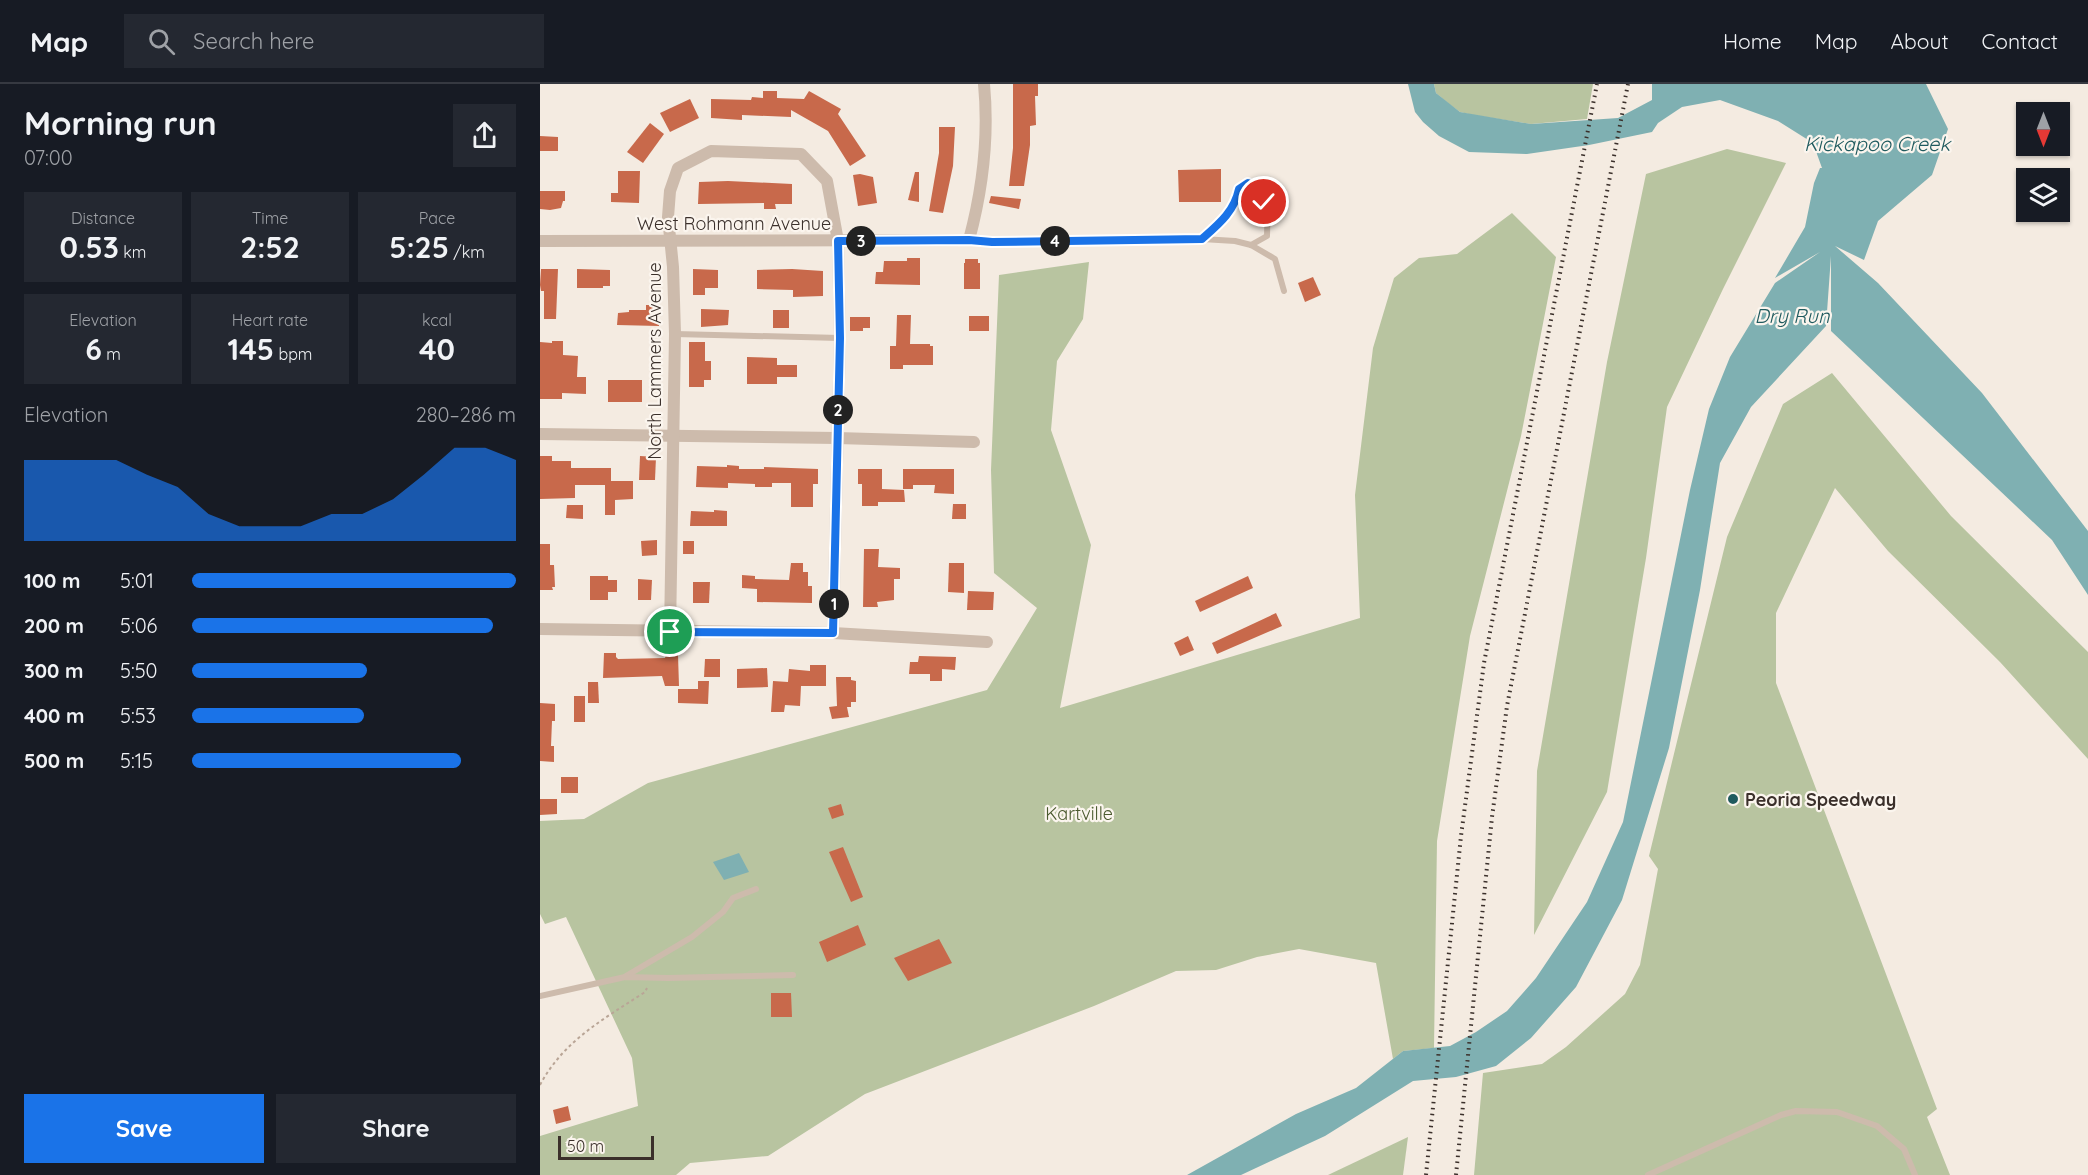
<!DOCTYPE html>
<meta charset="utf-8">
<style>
:root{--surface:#171b24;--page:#242831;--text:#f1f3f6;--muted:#9ea1a6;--line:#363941;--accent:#1a73e8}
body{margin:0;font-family:Quicksand,sans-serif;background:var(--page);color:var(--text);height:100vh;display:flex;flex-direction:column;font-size:22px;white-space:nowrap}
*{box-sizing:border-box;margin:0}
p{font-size:20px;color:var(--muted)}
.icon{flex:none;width:33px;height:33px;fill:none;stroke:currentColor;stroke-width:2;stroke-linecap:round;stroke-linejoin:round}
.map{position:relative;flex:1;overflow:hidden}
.panel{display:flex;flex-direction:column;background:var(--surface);width:540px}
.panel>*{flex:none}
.needle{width:39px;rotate:180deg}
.fabs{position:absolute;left:1476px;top:18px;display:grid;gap:12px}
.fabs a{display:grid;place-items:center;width:54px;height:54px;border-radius:0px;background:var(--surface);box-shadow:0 2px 4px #0004;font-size:30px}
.scale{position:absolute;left:18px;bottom:15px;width:96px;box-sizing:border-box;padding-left:6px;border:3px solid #3b302b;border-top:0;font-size:16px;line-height:21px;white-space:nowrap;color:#3b302b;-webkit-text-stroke:4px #fbf5ee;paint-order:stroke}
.pin{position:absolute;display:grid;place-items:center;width:51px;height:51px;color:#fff;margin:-26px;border:3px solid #fff;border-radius:50%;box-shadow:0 2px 6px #0007}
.km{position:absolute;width:30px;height:30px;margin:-15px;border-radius:50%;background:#222;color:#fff;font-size:16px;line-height:30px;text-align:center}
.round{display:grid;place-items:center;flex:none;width:63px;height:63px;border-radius:0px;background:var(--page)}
.head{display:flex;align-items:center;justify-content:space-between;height:102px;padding:0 24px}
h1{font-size:33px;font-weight:800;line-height:45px}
.figures{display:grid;grid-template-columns:repeat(3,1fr);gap:9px;height:102px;padding:6px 24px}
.figures div{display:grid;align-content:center;border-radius:0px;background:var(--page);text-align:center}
.figures b{font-size:30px;font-weight:800}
.figures small{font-size:16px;font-weight:400}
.figures p{font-size:16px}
.chart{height:168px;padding:12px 24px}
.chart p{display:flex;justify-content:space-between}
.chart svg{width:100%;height:108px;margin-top:6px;fill:var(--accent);opacity:.7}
.action{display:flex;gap:12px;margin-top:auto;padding:12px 24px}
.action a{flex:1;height:69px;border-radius:0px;background:var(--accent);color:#fff;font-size:24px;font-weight:800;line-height:69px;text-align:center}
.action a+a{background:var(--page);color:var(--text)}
ul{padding:0 24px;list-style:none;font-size:20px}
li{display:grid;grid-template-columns:96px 72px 1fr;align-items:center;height:45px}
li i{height:15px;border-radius:8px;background:var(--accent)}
header{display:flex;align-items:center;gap:36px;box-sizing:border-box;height:84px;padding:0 30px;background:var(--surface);border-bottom:2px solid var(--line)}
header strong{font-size:28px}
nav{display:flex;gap:33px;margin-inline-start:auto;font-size:21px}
.search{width:420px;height:54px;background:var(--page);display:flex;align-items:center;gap:15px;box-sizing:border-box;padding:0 21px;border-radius:0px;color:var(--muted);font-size:22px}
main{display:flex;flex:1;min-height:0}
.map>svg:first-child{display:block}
.green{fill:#b8c4a0}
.water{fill:#7fb0b2}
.building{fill:#c8694b}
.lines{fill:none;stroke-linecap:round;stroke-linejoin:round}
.path{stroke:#b9a596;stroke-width:2;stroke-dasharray:3 3;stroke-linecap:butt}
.lane{stroke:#cdbbac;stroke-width:6}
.street{stroke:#cdbbac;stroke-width:12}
.rail{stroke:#3b302b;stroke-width:4;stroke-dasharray:1.5 4.5;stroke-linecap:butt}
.route-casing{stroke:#fff;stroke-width:12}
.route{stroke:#1a73e8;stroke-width:8}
.poi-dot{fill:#1f5a5e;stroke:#fbf5ee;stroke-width:2}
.labels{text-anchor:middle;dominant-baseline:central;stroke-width:4.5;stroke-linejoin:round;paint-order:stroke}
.street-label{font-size:18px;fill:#3b302b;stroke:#fbf5ee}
.poi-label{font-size:18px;font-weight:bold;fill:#3b302b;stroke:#fbf5ee;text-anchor:start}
.park-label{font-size:18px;fill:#4a5a2e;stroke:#fbf5ee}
.water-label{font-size:20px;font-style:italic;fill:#1f5a5e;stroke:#fbf5ee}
</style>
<header>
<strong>Map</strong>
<div class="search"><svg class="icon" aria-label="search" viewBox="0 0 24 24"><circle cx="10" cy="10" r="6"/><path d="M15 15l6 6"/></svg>Search here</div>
<nav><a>Home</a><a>Map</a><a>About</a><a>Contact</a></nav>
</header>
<main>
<section class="panel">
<div class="head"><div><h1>Morning run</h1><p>07:00</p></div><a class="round"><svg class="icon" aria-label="share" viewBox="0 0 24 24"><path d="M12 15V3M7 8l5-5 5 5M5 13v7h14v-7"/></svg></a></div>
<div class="figures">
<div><p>Distance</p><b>0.53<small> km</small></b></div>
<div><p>Time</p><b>2:52</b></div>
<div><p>Pace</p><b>5:25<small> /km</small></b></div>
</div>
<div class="figures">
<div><p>Elevation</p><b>6<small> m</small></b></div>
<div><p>Heart rate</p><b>145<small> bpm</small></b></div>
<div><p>kcal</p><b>40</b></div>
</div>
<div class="chart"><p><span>Elevation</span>280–286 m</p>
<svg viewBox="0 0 160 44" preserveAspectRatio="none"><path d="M0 44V11L10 11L20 11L30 11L40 17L50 22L60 33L70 38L80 38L90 38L100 33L110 33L120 27L130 17L140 6L150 6L160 11V44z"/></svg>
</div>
<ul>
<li><b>100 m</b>5:01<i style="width:100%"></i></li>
<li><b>200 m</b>5:06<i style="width:93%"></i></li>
<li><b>300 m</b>5:50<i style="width:54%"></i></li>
<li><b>400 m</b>5:53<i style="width:53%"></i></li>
<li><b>500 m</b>5:15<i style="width:83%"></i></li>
</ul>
<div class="action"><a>Save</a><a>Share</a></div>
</section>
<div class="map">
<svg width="1548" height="1091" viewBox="0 0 1548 1091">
<rect width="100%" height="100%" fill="#f4ebe1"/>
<!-- green -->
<g class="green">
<polygon points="894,0 1053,0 1047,35 991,40 933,31 920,28 909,20 896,9"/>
<polygon points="1187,65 1246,79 1183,205 1127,323 1106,474 1067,708 994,851 997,687 1067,278 1106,90"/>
<polygon points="972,129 1016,173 981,352 930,552 897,757 894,964 863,967 853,975 836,879 759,865 717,873 676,886 636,887 554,922 325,1010 228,1072 150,1079 136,1091 0,1091 0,1052 98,1022 92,974 26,833 5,840 0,830 0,737 44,735 108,699 447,606 497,524 454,489 451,386 459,191 549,178 543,235 517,277 511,346 551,461 520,624 820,534 815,411 833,264 854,194 879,174 917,170"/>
<polygon points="1292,289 1411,432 1548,568 1548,675 1460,578 1348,467 1295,404 1236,529 1236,599 1397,1025 1387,1033 1410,1091 934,1091 943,989 1002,980 1026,963 1085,910 1100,881 1118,785 1109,772 1187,453 1243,320"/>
<polygon points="868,1053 863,1091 788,1091"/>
</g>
<!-- water -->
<g class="water">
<polygon points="868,0 894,0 896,9 920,28 991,40 1078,34 1112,16 1112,0 1386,0 1408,45 1392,91 1338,137 1324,176 1295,162 1338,199 1442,309 1548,447 1548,511 1512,456 1291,247 1291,172 1286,242 1211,323 1180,379 1160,506 1129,664 1082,816 1036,903 991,954 956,982 916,993 873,997 785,1052 701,1091 647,1091 756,1030 816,1004 863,967 910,962 936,948 967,927 996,894 1047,818 1083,738 1150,406 1169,325 1190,273 1235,199 1280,168 1235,194 1265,143 1274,99 1280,84 1282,84 1273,59 1238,37 1180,16 1142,23 1118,39 1112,48 1049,61 987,70 929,68 899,52 883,38 875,28"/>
<polygon points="199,769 209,788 184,796 173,778"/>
</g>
<!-- building -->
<g class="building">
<polygon points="473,0 498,0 498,12 495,12 496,41 490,42 490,61 484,102 469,102 473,64"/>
<polygon points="223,7 237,7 237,14 264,15 269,7 301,25 298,30 326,72 310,82 288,47 251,26 251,33 202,31 202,36 171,34 171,15 211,16 212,13 223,14"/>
<polygon points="150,15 159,34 130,48 120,29"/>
<polygon points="110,39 124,50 103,79 87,68"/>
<polygon points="399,43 415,43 413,82 403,129 389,127 399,69"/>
<polygon points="0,52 18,53 18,67 0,67"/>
<polygon points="681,85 681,118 639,118 638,86"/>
<polygon points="78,87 100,87 99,119 71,118 71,109 78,109"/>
<polygon points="375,88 379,88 379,118 368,116"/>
<polygon points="320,90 333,93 337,119 318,122 313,91"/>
<polygon points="188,97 252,100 252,120 235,120 236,125 224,125 224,119 158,120 159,98"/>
<polygon points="0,107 25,107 25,117 23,117 21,124 10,126 0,125"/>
<polygon points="451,112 481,115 479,125 449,119"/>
<polygon points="367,174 380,174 380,201 335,200 336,188 343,188 344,177 367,177"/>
<polygon points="425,175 438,175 438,179 440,179 440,205 424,205 424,179 425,179"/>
<polygon points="1,185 18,185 16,235 4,235 4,207 1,207 0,201"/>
<polygon points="37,185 70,186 70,202 63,202 63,204 37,204"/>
<polygon points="153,185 178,186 178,204 165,204 165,211 153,211"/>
<polygon points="252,185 283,187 283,212 253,213 253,206 217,205 217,186"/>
<polygon points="773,193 781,211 765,218 758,199"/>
<polygon points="106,221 118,221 119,242 77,241 78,229 89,228 89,226 106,226"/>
<polygon points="161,225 189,226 188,241 161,243"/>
<rect x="233" y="226" width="16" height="18"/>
<polygon points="357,231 371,231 370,260 390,260 390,262 393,262 393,281 363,281 363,285 350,285 350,262 356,262"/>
<rect x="429" y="232" width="20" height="15"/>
<polygon points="310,233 330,233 330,244 323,244 323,247 310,247"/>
<polygon points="12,257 23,257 23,271 38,272 37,293 46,293 46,310 22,309 22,315 0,315 0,258 12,259"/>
<polygon points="149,258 165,258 165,277 171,277 171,296 164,296 164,303 149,303"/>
<polygon points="207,273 237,274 237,281 257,281 257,293 237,293 237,300 207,300"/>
<rect x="68" y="296" width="34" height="22"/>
<polygon points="0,372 12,372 12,377 31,377 31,384 71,384 71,397 93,397 93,415 75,416 75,431 65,431 65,401 35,401 35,414 0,415"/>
<polygon points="100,372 116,373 115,396 99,396"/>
<polygon points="187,381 199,382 199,385 224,385 224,383 278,385 278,400 273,400 273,423 251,423 251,399 232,399 232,403 215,403 215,400 188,399 188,404 156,403 157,382 187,383"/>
<polygon points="318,385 342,385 342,405 364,406 365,418 338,418 338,422 322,422 322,400 318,400"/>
<polygon points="363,385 414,385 414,410 394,409 395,401 373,401 373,405 363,405"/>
<polygon points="413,420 426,420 426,435 412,435"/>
<polygon points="27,421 43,421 43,435 26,434"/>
<polygon points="174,426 187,427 187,442 150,442 151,427 174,428"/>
<polygon points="117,456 117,471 102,472 101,457"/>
<rect x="143" y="457" width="11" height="13"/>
<polygon points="0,460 10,460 10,481 14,481 15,503 12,503 13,506 0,506"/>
<polygon points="324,465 339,465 338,483 360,484 360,495 354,495 354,516 337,518 338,523 323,523"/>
<polygon points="251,479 263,479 263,488 268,488 268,502 272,502 272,519 217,518 217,505 202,504 202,491 215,492 215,495 249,496"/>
<polygon points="409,479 424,479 424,509 408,508"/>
<polygon points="50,492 68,492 68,496 77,496 77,508 68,508 68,516 50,516"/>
<polygon points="708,492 713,504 660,528 655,517"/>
<polygon points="98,495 112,496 111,516 98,516"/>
<polygon points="153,498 170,498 169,519 153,519"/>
<polygon points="428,507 454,508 453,526 427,526"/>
<polygon points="736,529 742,542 677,570 672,559"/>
<polygon points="648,552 654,566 640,572 634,559"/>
<polygon points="64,569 76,569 76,573 78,575 125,574 126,571 138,571 139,602 125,602 122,592 63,594"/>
<polygon points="379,572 416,573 415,586 402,585 402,597 390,597 390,590 369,590 370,578 378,578"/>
<polygon points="165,575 180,575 180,593 164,593"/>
<polygon points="270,581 286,581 286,602 261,602 260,622 245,621 244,628 231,628 233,597 248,598 249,585 270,587"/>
<polygon points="227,584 228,603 197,604 197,585"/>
<polygon points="296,593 311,593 311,596 316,597 316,618 311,618 311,623 307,623 309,633 292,635 289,623 297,622"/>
<polygon points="158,597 169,597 168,620 138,619 138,605 158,605"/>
<polygon points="48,598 58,598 59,619 48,619"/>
<rect x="34" y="612" width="11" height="26"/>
<polygon points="0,619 15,620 15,637 12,637 11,662 14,662 14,678 0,677"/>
<rect x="21" y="693" width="17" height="16"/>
<polygon points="0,715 17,715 17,730 0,731"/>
<polygon points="301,720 304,731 292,735 288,724"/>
<polygon points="303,763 323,813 311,818 289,768"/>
<polygon points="318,841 326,861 287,878 279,858"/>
<polygon points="399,855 412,879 368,897 354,874"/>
<polygon points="231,909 251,909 252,933 231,933"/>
<polygon points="28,1022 31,1036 16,1040 13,1026"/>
</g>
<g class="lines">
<!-- path -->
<path class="path" d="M0 1001C24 956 64 935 105 908L107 904"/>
<!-- lane -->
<g class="lane">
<path d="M662 155C679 140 694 128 699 105L708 99C727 108 728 133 727 152L711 161"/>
<polyline points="429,156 452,158 571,156 662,155 695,157 711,161 735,175 744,207"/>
<polyline points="135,250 300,254"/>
<polyline points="86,892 152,853 183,828 193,814 216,805"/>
<polyline points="0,912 85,893 128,894 253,891"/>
<polyline points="1108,1091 1241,1031 1256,1027 1297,1028 1337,1042 1364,1065 1375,1091"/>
</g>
<!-- street -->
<g class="street">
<path d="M0 157 429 156C443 104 449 53 444 0"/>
<polyline points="0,350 297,354 434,358"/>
<polyline points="0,545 293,549 447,558"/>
<polyline points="130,548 135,250 133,183 128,133 130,107 138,84 171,67 261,70 287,97 298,157 300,254 293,549"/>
</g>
<!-- rail -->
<g class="rail">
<polyline points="886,1091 921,752 944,579 1057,0"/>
<polyline points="916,1091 952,733 967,622 1088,0"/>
</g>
</g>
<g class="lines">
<!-- route casing -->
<g class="route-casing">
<path id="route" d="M130 548 293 549 300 254 298 157 429 156 452 158 662 155C679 140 694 128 699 105L708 99 716 103 724 118"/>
</g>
<!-- route -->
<use href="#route" class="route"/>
</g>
<!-- markers -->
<circle class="poi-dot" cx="1193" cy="715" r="6"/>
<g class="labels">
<!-- street labels -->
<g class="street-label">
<text x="194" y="139">West Rohmann Avenue</text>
<text transform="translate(114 277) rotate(-90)">North Lammers Avenue</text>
</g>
<!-- poi labels -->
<g class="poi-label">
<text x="1205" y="715">Peoria Speedway</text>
</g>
<!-- park labels -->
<g class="park-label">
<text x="539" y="729">Kartville</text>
</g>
<!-- water labels -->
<g class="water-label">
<text x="1337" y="59">Kickapoo Creek</text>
<text x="1252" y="231">Dry Run</text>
</g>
</g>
</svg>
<div class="fabs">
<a><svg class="needle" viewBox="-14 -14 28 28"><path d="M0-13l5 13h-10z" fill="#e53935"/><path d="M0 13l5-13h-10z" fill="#9ea1a6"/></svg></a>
<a><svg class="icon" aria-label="layers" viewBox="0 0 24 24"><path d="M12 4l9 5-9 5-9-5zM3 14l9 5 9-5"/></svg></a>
</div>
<div class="scale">50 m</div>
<div class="pin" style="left:130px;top:548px;background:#1e9e55"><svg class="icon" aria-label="arrive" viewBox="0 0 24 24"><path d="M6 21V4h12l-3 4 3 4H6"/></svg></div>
<div class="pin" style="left:724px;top:118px;background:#d93025"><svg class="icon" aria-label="check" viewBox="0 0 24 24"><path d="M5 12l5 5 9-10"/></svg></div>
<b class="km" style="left:294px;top:520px">1</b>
<b class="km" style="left:298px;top:326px">2</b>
<b class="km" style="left:321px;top:157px">3</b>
<b class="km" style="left:515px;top:157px">4</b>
</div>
</main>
